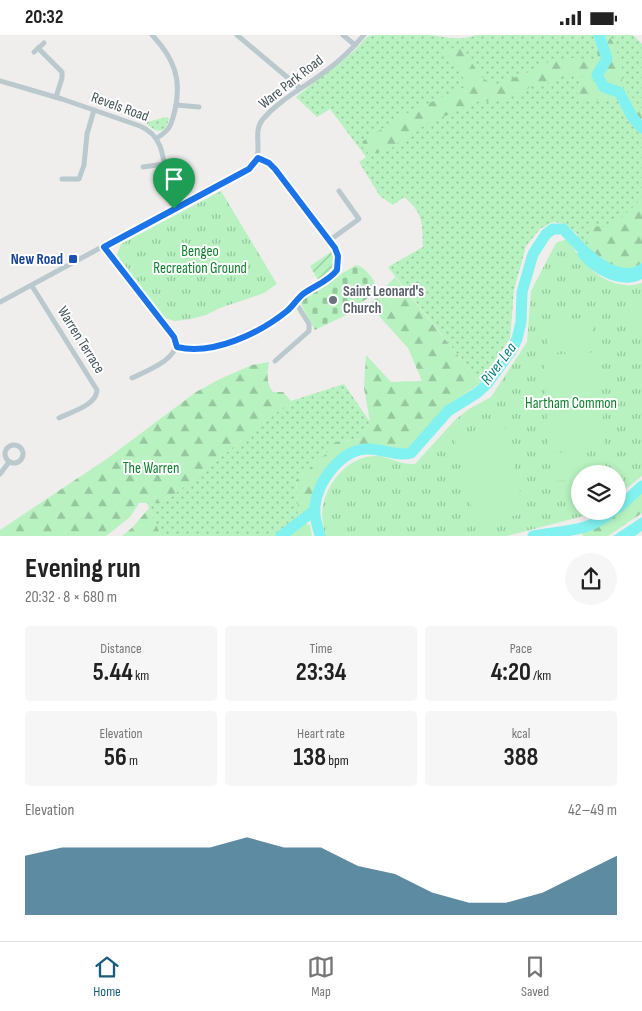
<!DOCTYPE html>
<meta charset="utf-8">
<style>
:root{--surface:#fff;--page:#f6f6f6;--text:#222;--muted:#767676;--line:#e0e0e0;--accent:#185b7c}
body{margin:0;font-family:"Sofia Sans Condensed",sans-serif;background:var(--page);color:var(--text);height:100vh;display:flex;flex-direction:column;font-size:19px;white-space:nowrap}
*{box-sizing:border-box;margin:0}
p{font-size:16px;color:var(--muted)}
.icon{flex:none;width:28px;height:28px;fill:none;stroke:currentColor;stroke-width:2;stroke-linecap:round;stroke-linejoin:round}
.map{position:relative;height:501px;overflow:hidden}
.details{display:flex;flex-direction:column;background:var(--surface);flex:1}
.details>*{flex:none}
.fabs{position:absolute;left:571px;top:430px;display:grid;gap:10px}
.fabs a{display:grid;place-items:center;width:55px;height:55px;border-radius:50%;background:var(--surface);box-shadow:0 2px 8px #0003;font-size:25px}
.pin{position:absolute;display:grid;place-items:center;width:42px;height:42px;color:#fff;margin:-51px -21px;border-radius:50% 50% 50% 0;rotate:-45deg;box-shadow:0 0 5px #0007}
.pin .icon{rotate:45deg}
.round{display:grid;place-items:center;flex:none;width:52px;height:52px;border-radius:26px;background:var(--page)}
.summary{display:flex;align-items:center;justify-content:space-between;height:85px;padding:0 25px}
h1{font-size:28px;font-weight:700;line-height:38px}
.stats{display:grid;grid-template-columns:repeat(3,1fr);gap:8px;height:85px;padding:5px 25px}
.stats div{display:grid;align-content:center;border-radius:5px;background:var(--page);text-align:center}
.stats b{font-size:25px;font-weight:700}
.stats small{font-size:14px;font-weight:400}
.stats p{font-size:14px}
.chart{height:140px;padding:10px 25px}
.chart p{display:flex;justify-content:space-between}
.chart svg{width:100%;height:90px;margin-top:5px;fill:var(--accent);opacity:.7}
.status{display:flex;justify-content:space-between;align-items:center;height:35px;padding:0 25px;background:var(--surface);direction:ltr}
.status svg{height:14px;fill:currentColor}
.tabs{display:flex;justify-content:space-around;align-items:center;height:70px;border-top:1px solid var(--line);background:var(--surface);font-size:14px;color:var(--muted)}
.tabs a{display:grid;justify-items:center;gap:2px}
.tabs .current{color:var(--accent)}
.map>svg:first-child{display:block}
.grass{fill:url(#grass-dots)}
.forest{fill:url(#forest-firs)}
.cemetery{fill:url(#cemetery-stones)}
.park{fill:url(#park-tufts)}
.garden{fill:url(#garden-furrows)}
.pitch{fill:#b7f2c0}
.water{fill:#81f2ef}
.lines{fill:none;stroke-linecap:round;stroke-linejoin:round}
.river{stroke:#81f2ef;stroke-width:11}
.street{stroke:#bac9ce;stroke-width:5}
.route-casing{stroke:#fff;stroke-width:10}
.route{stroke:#1a73e8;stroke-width:6}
.transit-dot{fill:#1a4fb4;stroke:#fff;stroke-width:2}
.worship-dot{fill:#6b7280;stroke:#fff;stroke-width:2}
.labels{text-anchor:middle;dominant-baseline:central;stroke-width:4;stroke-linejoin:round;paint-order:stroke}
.street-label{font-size:15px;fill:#44565c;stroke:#fff}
.park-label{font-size:15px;fill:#10812e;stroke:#fff}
.transit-label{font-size:15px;font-weight:bold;fill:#164399;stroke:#fff;text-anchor:end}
.worship-label{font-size:15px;font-weight:bold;fill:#5b616d;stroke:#fff;text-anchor:start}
.water-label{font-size:16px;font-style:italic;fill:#06807e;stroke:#fff}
</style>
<div class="status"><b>20:32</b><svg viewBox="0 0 49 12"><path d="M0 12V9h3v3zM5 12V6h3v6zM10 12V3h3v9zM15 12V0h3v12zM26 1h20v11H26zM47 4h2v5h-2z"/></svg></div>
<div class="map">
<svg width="642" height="501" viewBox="0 0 642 501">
<defs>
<pattern id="grass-dots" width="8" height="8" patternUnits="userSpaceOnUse" patternTransform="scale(1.25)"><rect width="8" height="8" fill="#b7f2c0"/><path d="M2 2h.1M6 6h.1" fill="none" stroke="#96c79f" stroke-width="1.8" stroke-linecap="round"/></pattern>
<pattern id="forest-firs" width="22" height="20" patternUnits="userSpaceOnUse" patternTransform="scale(1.25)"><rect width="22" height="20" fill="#b7f2c0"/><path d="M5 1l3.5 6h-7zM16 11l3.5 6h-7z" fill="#96c79f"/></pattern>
<pattern id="cemetery-stones" width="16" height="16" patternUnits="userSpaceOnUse" patternTransform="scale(1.25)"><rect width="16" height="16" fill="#b7f2c0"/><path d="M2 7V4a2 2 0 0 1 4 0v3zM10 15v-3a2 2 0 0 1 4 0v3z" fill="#96c79f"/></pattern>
<pattern id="park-tufts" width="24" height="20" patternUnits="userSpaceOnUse" patternTransform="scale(1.25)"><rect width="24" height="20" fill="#b7f2c0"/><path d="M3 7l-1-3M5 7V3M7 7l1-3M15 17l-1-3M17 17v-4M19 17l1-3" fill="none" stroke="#96c79f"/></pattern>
<pattern id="garden-furrows" width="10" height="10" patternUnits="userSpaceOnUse" patternTransform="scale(1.25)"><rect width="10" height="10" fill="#b7f2c0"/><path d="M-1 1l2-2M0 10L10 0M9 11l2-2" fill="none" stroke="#96c79f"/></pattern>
</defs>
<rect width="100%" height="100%" fill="#f0eded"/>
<!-- grass -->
<g class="grass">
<path d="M372 0C390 0 408 0 427 0 445 1 457 7 477 0H633L642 9V228L621 234 585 211 579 205 577 199 562 188 553 187 540 194 526 211 514 255 510 303 480 348 388 232 423 212C422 188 424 179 404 162L393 170 380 161 359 127 366 122 330 74 317 82 296 62 354 16 367 2Z"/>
<polygon points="167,82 169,84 166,92 161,96 155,95 147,89 147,87"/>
<polygon points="344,349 370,387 361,404 335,407 327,418 296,445 299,485 277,501 161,501 147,468 163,468 291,366"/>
</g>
<!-- forest -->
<g class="forest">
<path d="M593 0H609C617 15 626 33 621 50 642 72 642 72 642 103L628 84 619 66 580 64 576 56 580 44 583 41C569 37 556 38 546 50H534L522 57 496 66H479L427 89 409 99 389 115 376 118H368L362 111 363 106 405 79 467 51 457 31 447 26 444 18 459 10 481 41 493 51C506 45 518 42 531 36 534 35 537 32 541 30 560 22 576 20 595 28 600 19 598 9 593 0Z"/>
<path d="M642 161V228C621 243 603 223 585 211L591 191C596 191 602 192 607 192 615 190 638 169 642 161Z"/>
<polygon points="395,242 480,348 444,373 414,410 401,417 387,413 366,411 340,419 325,437 313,473 299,485 296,445 327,418 335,407 361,404 370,387 364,353 366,320 391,347 422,346 408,313 369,270"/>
<path d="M269 327C267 338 266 348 273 357H283L291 366 163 468H139L130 482 106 501H0V495L108 423 196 357 222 343 252 330Z"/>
<path d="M642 455V478L608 501H583L582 497C606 490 624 472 642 455Z"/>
<polygon points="149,473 161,501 122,501 133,492"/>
</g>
<!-- cemetery -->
<path class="cemetery" d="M356 230C367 233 376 246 377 257L359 269 348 279 315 295 302 271 301 266 305 261Z"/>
<!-- park -->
<g class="park">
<polygon points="221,156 277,249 264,258 220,273 206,280 191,284 175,286 161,282 117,220 121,209"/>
<path d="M567 204C581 225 599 249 627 250 631 251 637 249 642 248V441L618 460V439H580V476H595L591 479 507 501H325C324 494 322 485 322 478 324 450 348 420 377 421 391 422 400 430 415 429L455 385 469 374 491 362 527 307 531 256 556 208Z"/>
<polygon points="303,488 310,490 312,501 287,501"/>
</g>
<!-- garden -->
<path class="garden" d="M331 217C341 234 333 238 319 247L310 231Z"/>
<!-- pitch -->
<g class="pitch">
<polygon points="642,269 642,304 628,276"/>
<polygon points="592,283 593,311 547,313 546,285"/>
<polygon points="600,317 604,410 548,413 544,320"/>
<polygon points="504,389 525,478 476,490 454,401"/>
<polygon points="587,417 588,439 580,439 580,445 551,446 550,418"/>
</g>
<!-- water -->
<g class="water">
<path d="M585 211C602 223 622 242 642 228V244C621 256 588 237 577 219Z"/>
<polygon points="642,482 642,496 635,501 613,501"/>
</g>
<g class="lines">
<!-- river -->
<g class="river">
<polyline points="599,0 607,24 597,40 604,52 619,57 633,83 642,93"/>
<polyline points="618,473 642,451"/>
<polyline points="281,501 315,475"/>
<path d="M320 501C318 492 313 480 315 471 318 446 340 416 366 414 383 413 396 422 411 418L448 376 477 358 487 349 511 316 517 304 521 287 522 257 533 219 546 199 553 194H563L586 218 594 224"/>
<path d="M533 501C564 495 588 498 613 476"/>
</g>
<!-- street -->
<g class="street">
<path d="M152 0C174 23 182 44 175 75 171 90 171 94 157 103"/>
<polyline points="237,0 300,53"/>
<polyline points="343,0 355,10"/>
<polyline points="38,13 62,37 62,43 56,62"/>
<polyline points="34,17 44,8"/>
<path d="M0 46 62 64 140 91C174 105 159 147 174 174"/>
<polyline points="176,70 199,72"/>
<polyline points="143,132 164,129"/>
<polyline points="62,144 79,144 84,130 87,99 94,75"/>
<polyline points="330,205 359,184 339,156"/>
<path d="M104 212 176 306C179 324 146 336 132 343"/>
<path d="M32 251 97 355C97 370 71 377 59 383"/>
<path d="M0 267 252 131C265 117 251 98 263 84 281 63 306 52 327 35 341 25 353 13 364 0"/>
<polyline points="177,312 187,315 201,315 252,297 285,278 301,260 329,243 337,235 338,221 335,213 275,134 269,128 258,123"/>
<polyline points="275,326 309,296 309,289 296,268"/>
<circle cx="14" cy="419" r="9"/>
<polyline points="0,439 9,427"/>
</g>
</g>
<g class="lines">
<!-- route casing -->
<g class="route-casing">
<path id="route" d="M258 123 269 128 275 134 335 213 338 221 337 235C329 246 314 251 303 259 297 264 293 271 287 276 260 298 212 321 177 312L174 302 104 212 249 134Z"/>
</g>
<!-- route -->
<use href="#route" class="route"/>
</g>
<!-- markers -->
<rect class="transit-dot" x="68" y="219" width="10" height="10" rx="2.5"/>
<circle class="worship-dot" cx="333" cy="265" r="5"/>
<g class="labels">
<!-- street labels -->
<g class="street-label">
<text transform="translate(291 47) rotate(-38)">Ware Park Road</text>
<text transform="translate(120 72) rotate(20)">Revels Road</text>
<text transform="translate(81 305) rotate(58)">Warren Terrace</text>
</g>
<!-- park labels -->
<g class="park-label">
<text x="200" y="216">Bengeo<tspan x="200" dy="17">Recreation Ground</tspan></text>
<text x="571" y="368">Hartham Common</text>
<text x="151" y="433">The Warren</text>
</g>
<!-- transit labels -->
<g class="transit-label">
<text x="63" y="224">New Road</text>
</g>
<!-- worship labels -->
<g class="worship-label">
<text x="343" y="256">Saint Leonard's<tspan x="343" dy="17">Church</tspan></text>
</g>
<!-- water labels -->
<g class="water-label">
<text transform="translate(499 329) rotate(-53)">River Lea</text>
</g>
</g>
</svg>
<div class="fabs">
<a><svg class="icon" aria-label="layers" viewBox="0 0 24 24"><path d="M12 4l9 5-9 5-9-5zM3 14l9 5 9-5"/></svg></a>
</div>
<div class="pin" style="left:174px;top:174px;background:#1e9e55"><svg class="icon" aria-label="arrive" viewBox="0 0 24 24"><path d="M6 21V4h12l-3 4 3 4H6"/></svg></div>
</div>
<section class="details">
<div class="summary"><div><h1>Evening run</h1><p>20:32 · 8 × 680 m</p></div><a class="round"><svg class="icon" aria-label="share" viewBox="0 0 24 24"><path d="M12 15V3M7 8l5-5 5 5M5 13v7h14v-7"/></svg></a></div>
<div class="stats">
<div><p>Distance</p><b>5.44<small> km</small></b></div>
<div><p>Time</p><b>23:34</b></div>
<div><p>Pace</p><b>4:20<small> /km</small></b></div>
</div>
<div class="stats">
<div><p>Elevation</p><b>56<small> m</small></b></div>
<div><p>Heart rate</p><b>138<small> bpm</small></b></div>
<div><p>kcal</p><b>388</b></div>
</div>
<div class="chart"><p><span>Elevation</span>42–49 m</p>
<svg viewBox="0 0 160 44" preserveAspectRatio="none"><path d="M0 44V15L10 11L20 11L30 11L40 11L50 11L60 6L70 11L80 11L90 20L100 24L110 33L120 38L130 38L140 33L150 24L160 15V44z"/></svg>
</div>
</section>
<nav class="tabs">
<a class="current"><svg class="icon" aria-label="home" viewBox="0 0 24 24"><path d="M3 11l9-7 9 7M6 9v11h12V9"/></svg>Home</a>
<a><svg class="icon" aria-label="map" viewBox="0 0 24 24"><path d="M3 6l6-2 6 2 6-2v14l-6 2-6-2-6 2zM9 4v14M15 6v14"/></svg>Map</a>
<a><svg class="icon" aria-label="saved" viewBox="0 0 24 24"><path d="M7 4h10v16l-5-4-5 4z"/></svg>Saved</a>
</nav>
